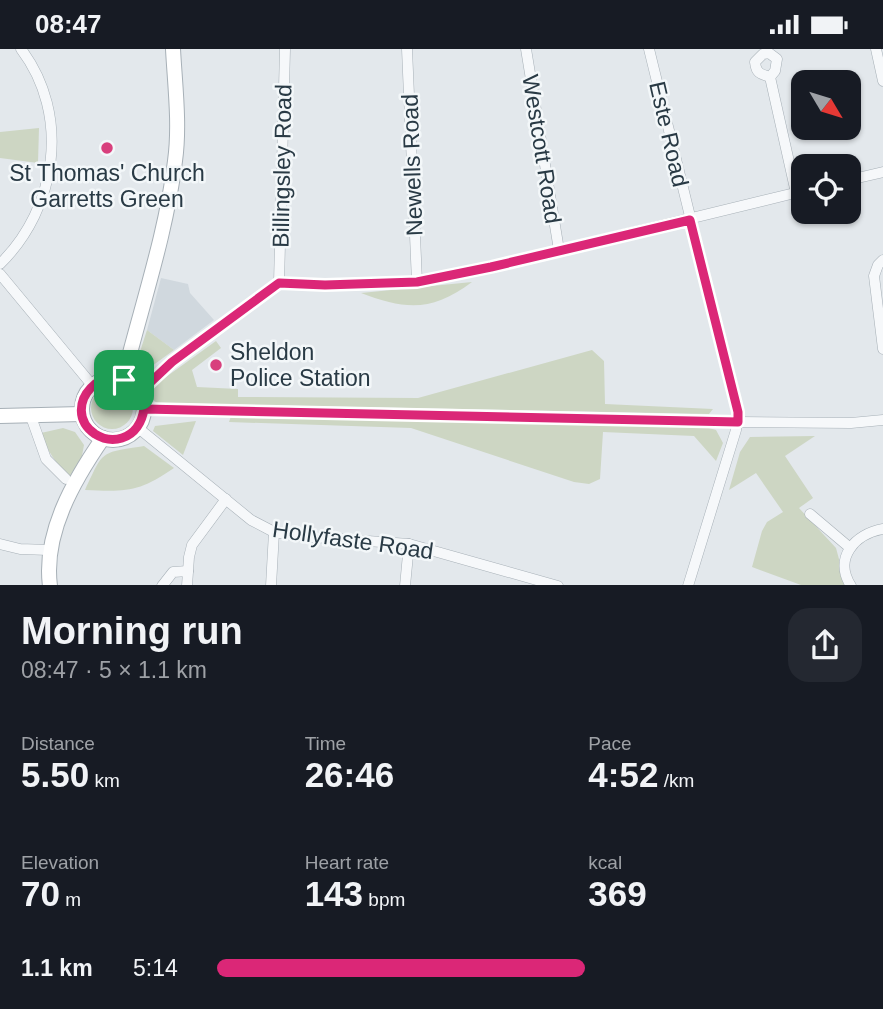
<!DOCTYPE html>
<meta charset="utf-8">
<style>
:root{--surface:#171b24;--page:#242831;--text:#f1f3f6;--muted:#9ea1a6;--accent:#db2777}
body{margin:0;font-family:Helvetica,sans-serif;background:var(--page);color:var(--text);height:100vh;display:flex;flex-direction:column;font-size:26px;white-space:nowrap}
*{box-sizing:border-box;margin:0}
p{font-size:23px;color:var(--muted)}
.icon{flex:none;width:38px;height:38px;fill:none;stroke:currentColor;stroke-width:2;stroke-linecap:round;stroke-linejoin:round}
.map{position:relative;height:536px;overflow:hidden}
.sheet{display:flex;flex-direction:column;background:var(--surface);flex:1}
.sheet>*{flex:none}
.needle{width:46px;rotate:128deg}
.tools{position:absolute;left:791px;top:21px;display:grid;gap:14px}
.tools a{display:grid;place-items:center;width:70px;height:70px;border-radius:14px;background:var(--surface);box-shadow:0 2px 5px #0004;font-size:35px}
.pin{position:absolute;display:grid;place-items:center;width:60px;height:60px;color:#fff;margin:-30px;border-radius:14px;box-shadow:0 4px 10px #0006}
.round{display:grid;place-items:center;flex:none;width:74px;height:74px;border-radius:21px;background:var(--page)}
.head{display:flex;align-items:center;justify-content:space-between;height:119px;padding:0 21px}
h1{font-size:38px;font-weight:700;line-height:52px}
.metrics{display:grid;grid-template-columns:repeat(3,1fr);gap:10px;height:119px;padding:7px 21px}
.metrics div{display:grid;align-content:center}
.metrics b{font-size:35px;font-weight:700}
.metrics small{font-size:19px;font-weight:400}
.metrics p{font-size:19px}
ul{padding:0 21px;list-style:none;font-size:23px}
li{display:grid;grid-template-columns:112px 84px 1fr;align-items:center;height:52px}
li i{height:18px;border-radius:9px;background:var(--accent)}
.status{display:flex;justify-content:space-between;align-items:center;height:49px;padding:0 35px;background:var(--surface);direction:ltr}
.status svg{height:19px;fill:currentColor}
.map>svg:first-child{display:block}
.built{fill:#d0d8de}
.green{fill:#cdd6c3}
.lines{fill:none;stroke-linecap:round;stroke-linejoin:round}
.street-casing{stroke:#a7b0b7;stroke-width:11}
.secondary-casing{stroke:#a7b0b7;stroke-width:16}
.street{stroke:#f6f8fa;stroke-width:10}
.secondary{stroke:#fff;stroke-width:14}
.route-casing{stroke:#fff;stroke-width:14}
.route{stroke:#db2777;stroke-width:9}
.poi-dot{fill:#d8407d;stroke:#f3f7f9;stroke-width:2.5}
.labels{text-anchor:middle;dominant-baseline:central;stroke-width:5;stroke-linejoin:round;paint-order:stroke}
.street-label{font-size:23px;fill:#293a45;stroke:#f3f7f9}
.poi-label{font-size:23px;fill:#293a45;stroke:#f3f7f9}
</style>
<div class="status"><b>08:47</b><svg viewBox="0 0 49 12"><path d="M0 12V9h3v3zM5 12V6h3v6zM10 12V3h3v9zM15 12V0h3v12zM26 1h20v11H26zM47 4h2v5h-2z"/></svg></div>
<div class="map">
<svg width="883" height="537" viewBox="0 0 883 537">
<rect width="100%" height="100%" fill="#e3e8ec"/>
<!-- built -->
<polygon class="built" points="161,229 188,235 190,244 214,271 174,301 147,281"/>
<!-- green -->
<g class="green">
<polygon points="39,79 38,114 0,109 0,83"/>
<path d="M472 233C432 263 406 261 361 244Z"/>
<polygon points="147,281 174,301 141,325 135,318"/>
<polygon points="216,292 221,299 192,321 197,338 238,340 238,348 418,349 592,301 604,312 605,355 713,360 709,365 157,354 151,349 149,342 152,338"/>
<circle cx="112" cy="359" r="21"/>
<polygon points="231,367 589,373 709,379 716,381 723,394 716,412 694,387 603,383 600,430 589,435 574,433 411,379 229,373"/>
<polygon points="196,372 183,406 153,382 155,377"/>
<path d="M63 379 75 383 84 396 81 412 69 428C56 414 47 402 41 384Z"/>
<polygon points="815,387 785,407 813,449 799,459 836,499 846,536 801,536 752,518 762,482 767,473 783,463 756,424 729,441 740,403 750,388"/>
<path d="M144 397 174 419C139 443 127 443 85 441 104 401 99 404 144 397Z"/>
</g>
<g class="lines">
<!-- street casing -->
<g class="street-casing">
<g id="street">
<polyline points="407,0 417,233"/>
<polyline points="526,0 559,201"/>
<polyline points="649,0 738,363 736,381 688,537"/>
<polyline points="876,0 883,32"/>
<path d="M770 28C760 25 756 24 755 13L763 5 769 4 777 10 775 22 770 28 796 144"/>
<polyline points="849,131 883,123"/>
<polyline points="883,211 878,216 874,227 883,300"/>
<path d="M0 215C57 159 71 66 21 0"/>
<polyline points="0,225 92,336"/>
<polyline points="279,234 285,0"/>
<polyline points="139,344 172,312 279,234 325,236 417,233 491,218 803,142"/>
<polyline points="143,360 738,373 851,374 883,371"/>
<polyline points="30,365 46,410 66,430"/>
<polyline points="137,378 251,471 274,483 298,487 409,495 558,537"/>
<polyline points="810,465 849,498"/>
<polyline points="0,495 20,500 49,501"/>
<polyline points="162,537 173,523 188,522"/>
<polyline points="187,537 189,508 192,496 226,450"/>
<polyline points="271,537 274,483"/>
<polyline points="405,537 409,495"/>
<path d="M851 537C833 509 855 485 883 480"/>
</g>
</g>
<!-- secondary casing -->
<g class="secondary-casing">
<g id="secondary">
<circle cx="113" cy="360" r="31"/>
<path d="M123 331C141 258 166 186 175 112 180 76 175 37 173 0"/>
<polyline points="0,367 82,365"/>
<path d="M50 537C43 484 74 431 103 389"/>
</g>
</g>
<!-- street -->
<use href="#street" class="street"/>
<!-- secondary -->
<use href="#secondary" class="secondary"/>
</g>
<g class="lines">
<!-- route casing -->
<g class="route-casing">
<path id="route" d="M690 171 738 363V373L144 360C142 373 135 385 122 389 113 392 103 390 95 385 57 359 107 302 139 344L172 313 279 234 325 236 417 233 491 218Z"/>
</g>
<!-- route -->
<use href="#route" class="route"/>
</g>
<!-- markers -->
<g class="poi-dot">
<circle cx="107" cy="99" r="7"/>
<circle cx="216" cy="316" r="7"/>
</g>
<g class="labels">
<!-- street labels -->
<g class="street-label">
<text transform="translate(669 85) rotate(77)">Este Road</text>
<text transform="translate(542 100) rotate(81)">Westcott Road</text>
<text transform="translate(412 116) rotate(-92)">Newells Road</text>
<text transform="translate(282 117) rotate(-89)">Billingsley Road</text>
<text transform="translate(353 491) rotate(8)">Hollyfaste Road</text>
</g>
<!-- poi labels -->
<g class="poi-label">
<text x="107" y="124">St Thomas' Church<tspan x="107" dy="26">Garretts Green</tspan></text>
<text x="230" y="303" text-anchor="start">Sheldon<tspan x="230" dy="26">Police Station</tspan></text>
</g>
</g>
</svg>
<div class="tools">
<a><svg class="needle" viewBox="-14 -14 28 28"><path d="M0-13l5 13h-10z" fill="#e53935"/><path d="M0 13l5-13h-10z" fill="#9ea1a6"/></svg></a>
<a><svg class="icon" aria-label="locate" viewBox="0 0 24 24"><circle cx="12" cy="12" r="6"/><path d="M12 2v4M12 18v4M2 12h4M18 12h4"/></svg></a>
</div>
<div class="pin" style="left:124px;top:331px;background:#1e9e55"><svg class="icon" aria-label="arrive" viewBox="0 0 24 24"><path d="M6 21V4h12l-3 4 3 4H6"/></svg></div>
</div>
<section class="sheet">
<div class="head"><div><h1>Morning run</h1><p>08:47 · 5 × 1.1 km</p></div><a class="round"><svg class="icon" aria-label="share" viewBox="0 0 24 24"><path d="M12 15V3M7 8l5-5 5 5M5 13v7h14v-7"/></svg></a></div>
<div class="metrics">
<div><p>Distance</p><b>5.50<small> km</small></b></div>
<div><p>Time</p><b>26:46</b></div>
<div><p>Pace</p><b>4:52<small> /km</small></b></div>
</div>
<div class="metrics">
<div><p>Elevation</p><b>70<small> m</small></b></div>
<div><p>Heart rate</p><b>143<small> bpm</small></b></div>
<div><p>kcal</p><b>369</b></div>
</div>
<ul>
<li><b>1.1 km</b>5:14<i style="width:57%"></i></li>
</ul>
</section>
